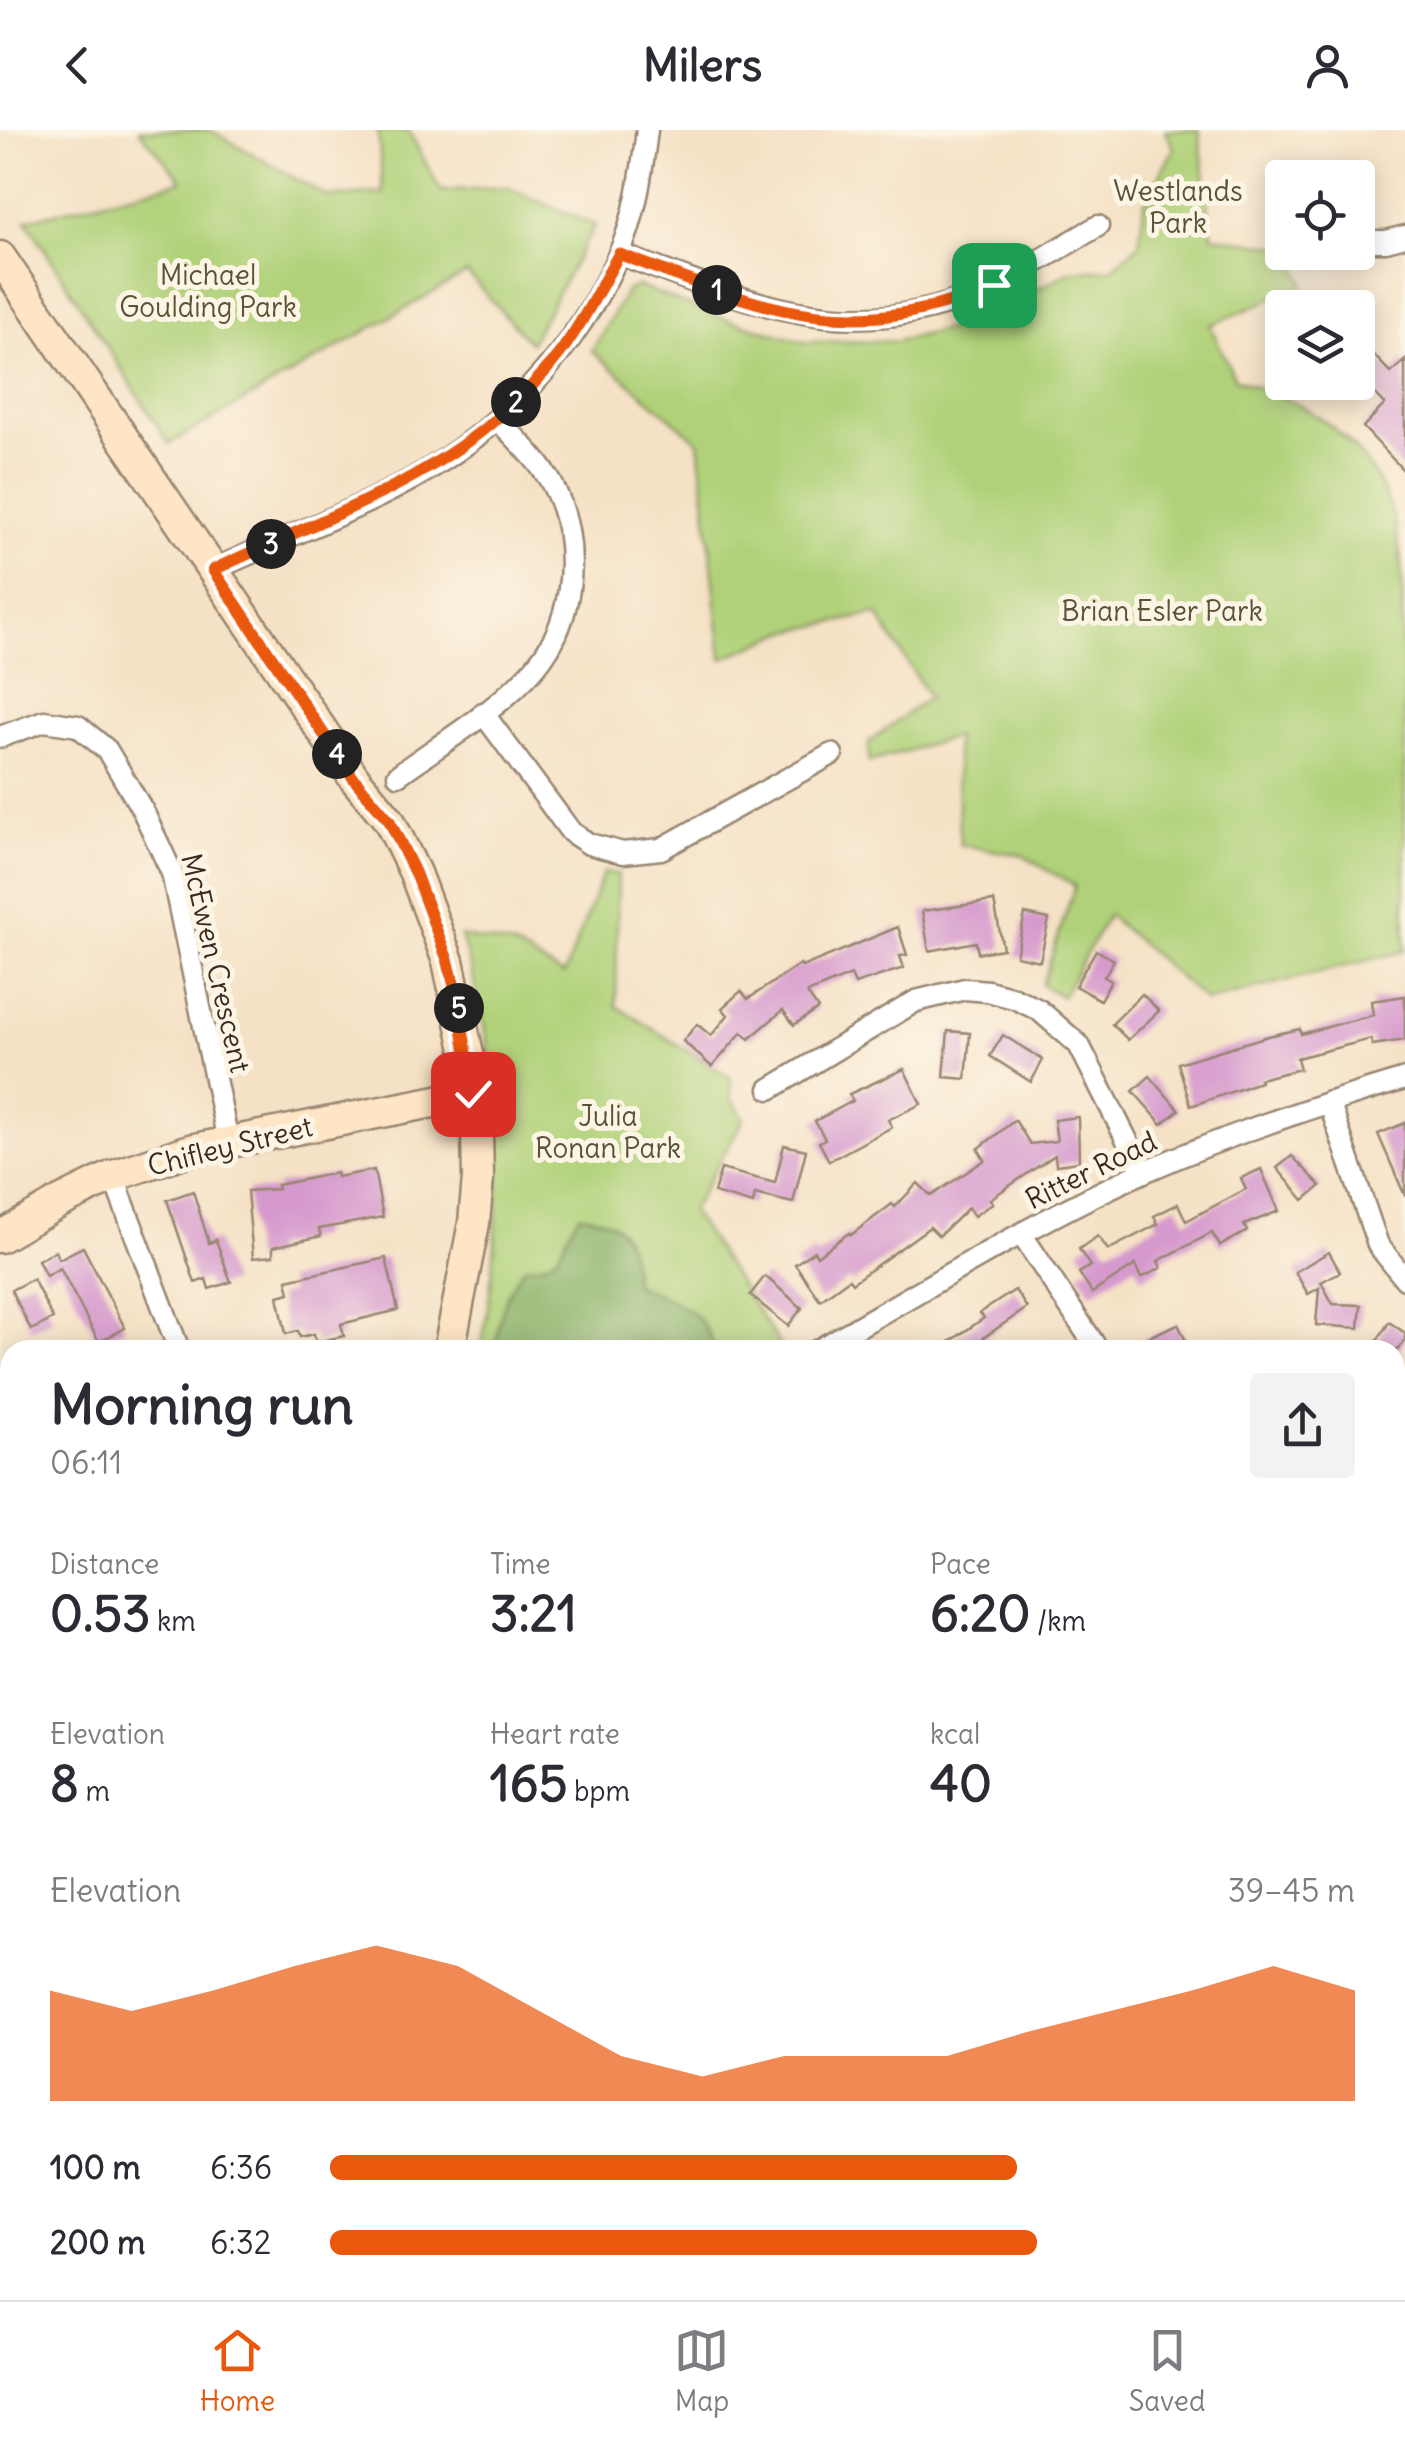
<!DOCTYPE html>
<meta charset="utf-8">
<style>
:root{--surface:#fff;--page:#f2f2f3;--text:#2b2b33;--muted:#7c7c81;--line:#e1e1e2;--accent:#ea580c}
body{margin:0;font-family:Delius,sans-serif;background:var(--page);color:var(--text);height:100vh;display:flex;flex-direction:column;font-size:38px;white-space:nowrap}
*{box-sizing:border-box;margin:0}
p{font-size:32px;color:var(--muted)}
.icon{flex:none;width:55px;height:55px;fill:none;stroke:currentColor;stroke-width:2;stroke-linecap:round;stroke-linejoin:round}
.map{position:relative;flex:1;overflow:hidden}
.side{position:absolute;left:0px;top:1210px;width:1405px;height:960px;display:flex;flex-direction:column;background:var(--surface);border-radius:30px 30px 0 0;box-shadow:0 5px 25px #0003}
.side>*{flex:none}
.buttons{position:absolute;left:1265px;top:30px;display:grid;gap:20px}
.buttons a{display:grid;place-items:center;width:110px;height:110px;border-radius:10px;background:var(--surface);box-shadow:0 5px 25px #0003;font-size:50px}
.pin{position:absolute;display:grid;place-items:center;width:85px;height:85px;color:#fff;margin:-42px;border-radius:20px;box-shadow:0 5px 15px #0006}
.km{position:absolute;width:50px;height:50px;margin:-25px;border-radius:50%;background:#222;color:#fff;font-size:28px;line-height:50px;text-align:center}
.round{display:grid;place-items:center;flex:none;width:105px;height:105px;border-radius:10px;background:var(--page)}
.overview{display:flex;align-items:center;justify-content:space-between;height:170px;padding:0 50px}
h1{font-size:55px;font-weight:700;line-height:75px}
.metrics{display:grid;grid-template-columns:repeat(3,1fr);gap:15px;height:170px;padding:10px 50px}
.metrics div{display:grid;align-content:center}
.metrics b{font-size:50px;font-weight:700}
.metrics small{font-size:28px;font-weight:400}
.metrics p{font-size:28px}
.chart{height:280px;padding:20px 50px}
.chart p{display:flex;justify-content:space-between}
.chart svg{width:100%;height:180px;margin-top:10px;fill:var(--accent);opacity:.7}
ul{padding:0 50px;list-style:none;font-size:32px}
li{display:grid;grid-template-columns:160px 120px 1fr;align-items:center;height:75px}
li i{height:25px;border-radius:12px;background:var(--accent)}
header{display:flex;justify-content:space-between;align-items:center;height:130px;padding:0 50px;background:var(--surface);font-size:45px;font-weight:700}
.tab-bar{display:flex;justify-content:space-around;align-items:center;height:140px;border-top:2px solid var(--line);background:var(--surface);font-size:28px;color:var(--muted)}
.tab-bar a{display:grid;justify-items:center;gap:5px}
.tab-bar .selected{color:var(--accent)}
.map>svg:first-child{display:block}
.green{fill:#b0d179;stroke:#767e4c;stroke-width:2.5}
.forest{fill:#8cb369;stroke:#646e44;stroke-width:2.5}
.building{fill:#d699cd}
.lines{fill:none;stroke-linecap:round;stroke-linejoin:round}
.street-casing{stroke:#988672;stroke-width:25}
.secondary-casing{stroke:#988672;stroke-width:35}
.street{stroke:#fff;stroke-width:20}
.secondary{stroke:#fee5c5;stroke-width:30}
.route-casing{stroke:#fff;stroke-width:20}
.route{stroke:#ea580c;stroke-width:12}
.labels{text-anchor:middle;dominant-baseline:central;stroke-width:10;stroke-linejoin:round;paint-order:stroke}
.park-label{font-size:28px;fill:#585435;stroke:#fcf5e5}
.street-label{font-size:28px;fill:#3b2a1e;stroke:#fcf5e5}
</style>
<header><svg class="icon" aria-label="back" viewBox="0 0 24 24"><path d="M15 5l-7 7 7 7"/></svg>Milers<svg class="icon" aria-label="person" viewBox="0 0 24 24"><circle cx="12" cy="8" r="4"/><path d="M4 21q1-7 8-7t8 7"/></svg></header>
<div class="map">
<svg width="1405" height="2170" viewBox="0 0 1405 2170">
<rect width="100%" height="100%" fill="#fcf5e5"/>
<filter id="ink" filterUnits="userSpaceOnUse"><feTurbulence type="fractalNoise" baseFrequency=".01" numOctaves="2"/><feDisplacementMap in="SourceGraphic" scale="20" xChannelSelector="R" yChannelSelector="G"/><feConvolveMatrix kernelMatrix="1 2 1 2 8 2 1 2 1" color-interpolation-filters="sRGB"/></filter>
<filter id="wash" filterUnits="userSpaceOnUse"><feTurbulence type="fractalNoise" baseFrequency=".0048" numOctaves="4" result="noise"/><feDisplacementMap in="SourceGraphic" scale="40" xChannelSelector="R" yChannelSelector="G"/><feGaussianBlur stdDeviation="2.25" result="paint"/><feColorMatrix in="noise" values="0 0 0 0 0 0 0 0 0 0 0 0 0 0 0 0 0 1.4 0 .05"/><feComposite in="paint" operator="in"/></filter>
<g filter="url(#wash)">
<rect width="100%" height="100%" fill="#f5e1c5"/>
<!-- green -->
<g class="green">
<polygon points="139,0 210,0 328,67 383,63 378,0 408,0 441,61 506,57 595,95 530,213 467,143 169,314 26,90 182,51"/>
<path d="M1165 0H1199L1212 106 1282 117V122L1291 123 1305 155 1210 195 1235 249C1263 260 1295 270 1320 288 1403 346 1405 423 1402 516L1405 517V821L1206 871 1108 785 1062 867 1042 855 1075 756 1022 725 960 715 955 607 869 632V612L929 567 877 484 785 502 722 529 699 312 592 221 627 160 638 156 719 187 803 212 897 211 974 193 1071 141 1112 139 1139 114 1144 74 1174 19Z"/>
<path d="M604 742 618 744 616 876 731 948V967L744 989 691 1081 780 1215 771 1220H481C507 1076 505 946 461 806L513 816 564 845Z"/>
<polygon points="1405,1315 1405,1639 1395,1642 1395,1322 1398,1316"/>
<polygon points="0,1537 10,1538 10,1610 0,1609"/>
<polygon points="1405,1900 1405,2083 1395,2090 1395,1905"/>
<polygon points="10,2010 10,2160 460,2160 447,2170 0,2170 0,2015"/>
<polygon points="462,2160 1006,2160 1008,2170 467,2170"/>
<polygon points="1045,2160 1286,2160 1269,2170 1047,2170"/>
</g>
<!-- forest -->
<path class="forest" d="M579 1085C628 1087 631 1115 634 1154 670 1171 705 1177 714 1220H496C498 1192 505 1157 526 1136 568 1136 559 1109 579 1085Z"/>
<g id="blocks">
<!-- building -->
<g class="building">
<polygon points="1369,220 1391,243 1405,230 1405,342 1363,297 1385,274 1358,245 1358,230"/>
<polygon points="994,771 1003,819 978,823 976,812 929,821 922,781"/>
<polygon points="1025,784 1049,789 1040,831 1016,826"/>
<polygon points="898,797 907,825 900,826 904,838 855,854 851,845 807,863 818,879 794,895 783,880 749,909 742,902 712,937 683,911 697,894 711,906 728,885 722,878 741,861 748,869 800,834 802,837"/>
<polygon points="1096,820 1114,830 1104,847 1111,851 1100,870 1075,856"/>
<polygon points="1142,864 1159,881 1128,910 1112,894"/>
<polygon points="1405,866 1405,910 1372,915 1371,909 1297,928 1300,939 1259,949 1260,952 1191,976 1178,933 1268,906 1300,899 1301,904 1373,885 1371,871"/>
<polygon points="948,901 970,903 966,949 944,947"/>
<polygon points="1003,905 1043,930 1031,952 990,926"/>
<polygon points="904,939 921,974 888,990 892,997 829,1031 819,1012 825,1009 815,991 853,971 849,964"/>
<polygon points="1150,946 1179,980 1162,994 1133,961"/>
<polygon points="1078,987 1079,1032 1056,1035 1055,1025 990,1069 993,1073 974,1086 968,1078 939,1106 930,1097 852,1153 849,1149 820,1170 795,1134 814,1121 817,1126 849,1103 851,1105 892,1074 895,1077 918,1053 931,1066 985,1030 978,1019 1015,990 1030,1014 1057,1011 1054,990"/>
<polygon points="1405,993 1405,1066 1378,1004"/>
<polygon points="784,1015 806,1020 793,1073 755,1064 753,1074 714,1063 721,1039 775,1053"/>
<polygon points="1292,1026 1321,1056 1304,1070 1277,1038"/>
<polygon points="1261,1039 1279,1081 1244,1095 1247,1101 1220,1116 1212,1103 1158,1131 1161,1138 1141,1148 1135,1135 1092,1163 1079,1143 1090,1136 1079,1119 1098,1106 1108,1120 1158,1094 1154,1086 1178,1074 1186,1091 1246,1059 1241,1048"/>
<polygon points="374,1040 383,1087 319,1099 321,1106 273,1117 273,1126 253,1128 247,1061 278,1059 277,1055 336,1043 337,1047"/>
<polygon points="193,1061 209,1113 216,1110 231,1152 209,1159 206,1149 195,1153 167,1070"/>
<polygon points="83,1117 125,1198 99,1212 60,1138 46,1146 38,1130 55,1121 59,1129"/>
<polygon points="1329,1122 1340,1142 1321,1152 1333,1174 1361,1175 1359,1198 1316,1195 1319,1158 1308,1164 1295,1142"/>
<polygon points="386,1128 398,1180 341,1194 344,1206 316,1212 314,1204 300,1207 298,1201 286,1204 278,1166 290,1163 287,1150"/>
<polygon points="765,1146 802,1178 788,1196 750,1165"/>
<polygon points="33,1149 53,1189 31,1200 11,1160"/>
<polygon points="1015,1160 1027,1178 983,1208 987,1215 980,1220 938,1220 984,1188 980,1183"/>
<polygon points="1389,1192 1405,1203 1405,1210 1398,1220 1371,1220"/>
<polygon points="1178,1194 1190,1220 1119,1220"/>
</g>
</g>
</g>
<g filter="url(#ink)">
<use href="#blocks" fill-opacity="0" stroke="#988672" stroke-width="2.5"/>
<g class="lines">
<!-- street casing -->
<g class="street-casing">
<g id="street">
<polyline points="1358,111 1386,111 1405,106"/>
<path d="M619 124C740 168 840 217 969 166 1014 148 1056 120 1098 96"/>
<path d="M213 440C279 409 350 384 414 348 503 298 576 220 618 126 636 88 642 41 647 0"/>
<polyline points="483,583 571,702 589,714 623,723 661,719 832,624"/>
<polyline points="0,607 44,591 78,596 107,620 143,681 172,743 228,1011"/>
<path d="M398 645C444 611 499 580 536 536 577 487 581 409 552 354 539 330 517 310 498 290"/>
<polyline points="770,959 916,871 965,859 988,861 1014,868 1039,880 1079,915 1143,1042"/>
<polyline points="1329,972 1378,1115 1405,1149"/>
<polyline points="113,1046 179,1220"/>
<polyline points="1022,1105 1098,1220"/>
<path d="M818 1220C923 1160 1036 1090 1146 1041 1230 1004 1317 975 1405 949"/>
<polyline points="1395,1766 1405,1767"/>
<polyline points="0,1791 10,1818"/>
<polyline points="0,1871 10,1867"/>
<polyline points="1395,2121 1405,2114"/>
<polyline points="1021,2160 1023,2170"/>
<polyline points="1374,2160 1381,2170"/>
<polyline points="1319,2170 1334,2160"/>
</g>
</g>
<!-- secondary casing -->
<g class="secondary-casing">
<g id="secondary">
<polyline points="0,127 355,649 389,690 415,743 448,831 468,924 477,1004 478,1048 474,1093 449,1220"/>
<polyline points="0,1107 60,1072 113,1046 190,1020 473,964"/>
<polyline points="1395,1539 1405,1534"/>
<polyline points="1395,1587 1405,1582"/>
<polyline points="0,2097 10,2092"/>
<polyline points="590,2160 593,2170"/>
</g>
</g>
<!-- street -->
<use href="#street" class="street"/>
<!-- secondary -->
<use href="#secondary" class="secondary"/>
</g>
</g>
<g class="lines" filter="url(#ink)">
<!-- route casing -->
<g class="route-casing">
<path id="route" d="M473 964 458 870 448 831 415 743 389 690 354 649 213 440C343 378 468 342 560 223 583 192 600 158 619 124 759 176 846 220 994 155"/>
</g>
<!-- route -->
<use href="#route" class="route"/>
</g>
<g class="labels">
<!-- park labels -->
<g class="park-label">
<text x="1178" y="61">Westlands<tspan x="1178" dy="32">Park</tspan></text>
<text x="208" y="145">Michael<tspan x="208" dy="32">Goulding Park</tspan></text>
<text x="1162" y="481">Brian Esler Park</text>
<text x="608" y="986">Julia<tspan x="608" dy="32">Ronan Park</tspan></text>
</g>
<!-- street labels -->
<g class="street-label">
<text transform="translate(216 833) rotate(77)">McEwen Crescent</text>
<text transform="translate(230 1016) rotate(-14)">Chifley Street</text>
<text transform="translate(1091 1040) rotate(-26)">Ritter Road</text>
</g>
</g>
</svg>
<div class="buttons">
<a><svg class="icon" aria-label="locate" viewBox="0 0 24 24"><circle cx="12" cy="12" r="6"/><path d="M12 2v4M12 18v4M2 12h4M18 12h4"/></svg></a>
<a><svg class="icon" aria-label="layers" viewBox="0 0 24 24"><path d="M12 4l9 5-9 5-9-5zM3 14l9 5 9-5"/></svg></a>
</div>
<div class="pin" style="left:994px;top:155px;background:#1e9e55"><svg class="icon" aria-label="arrive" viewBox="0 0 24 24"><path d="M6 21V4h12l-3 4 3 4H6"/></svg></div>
<div class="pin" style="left:473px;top:964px;background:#d93025"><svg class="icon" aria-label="check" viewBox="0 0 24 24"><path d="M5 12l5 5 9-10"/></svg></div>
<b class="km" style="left:717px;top:160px">1</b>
<b class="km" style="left:516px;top:272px">2</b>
<b class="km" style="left:271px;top:414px">3</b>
<b class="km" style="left:337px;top:624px">4</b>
<b class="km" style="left:459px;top:878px">5</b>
<section class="side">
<div class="overview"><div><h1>Morning run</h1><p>06:11</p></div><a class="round"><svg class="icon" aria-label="share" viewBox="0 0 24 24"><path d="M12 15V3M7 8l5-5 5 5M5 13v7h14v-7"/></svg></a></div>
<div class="metrics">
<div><p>Distance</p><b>0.53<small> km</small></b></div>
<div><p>Time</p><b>3:21</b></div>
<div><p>Pace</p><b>6:20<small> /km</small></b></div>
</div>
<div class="metrics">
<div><p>Elevation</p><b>8<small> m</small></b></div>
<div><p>Heart rate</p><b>165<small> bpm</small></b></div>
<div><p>kcal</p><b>40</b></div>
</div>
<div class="chart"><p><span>Elevation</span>39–45 m</p>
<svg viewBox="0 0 160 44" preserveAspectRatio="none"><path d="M0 44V17L10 22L20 17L30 11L40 6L50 11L60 22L70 33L80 38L90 33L100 33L110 33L120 27L130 22L140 17L150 11L160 17V44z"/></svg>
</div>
<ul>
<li><b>100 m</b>6:36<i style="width:67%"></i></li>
<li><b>200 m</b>6:32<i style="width:69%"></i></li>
</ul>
</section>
</div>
<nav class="tab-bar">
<a class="selected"><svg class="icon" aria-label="home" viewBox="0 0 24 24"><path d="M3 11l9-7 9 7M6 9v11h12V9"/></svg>Home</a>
<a><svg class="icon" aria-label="map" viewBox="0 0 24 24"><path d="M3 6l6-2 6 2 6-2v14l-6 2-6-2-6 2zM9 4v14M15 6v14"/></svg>Map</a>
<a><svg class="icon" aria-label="saved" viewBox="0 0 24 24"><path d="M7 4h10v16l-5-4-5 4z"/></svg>Saved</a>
</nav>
